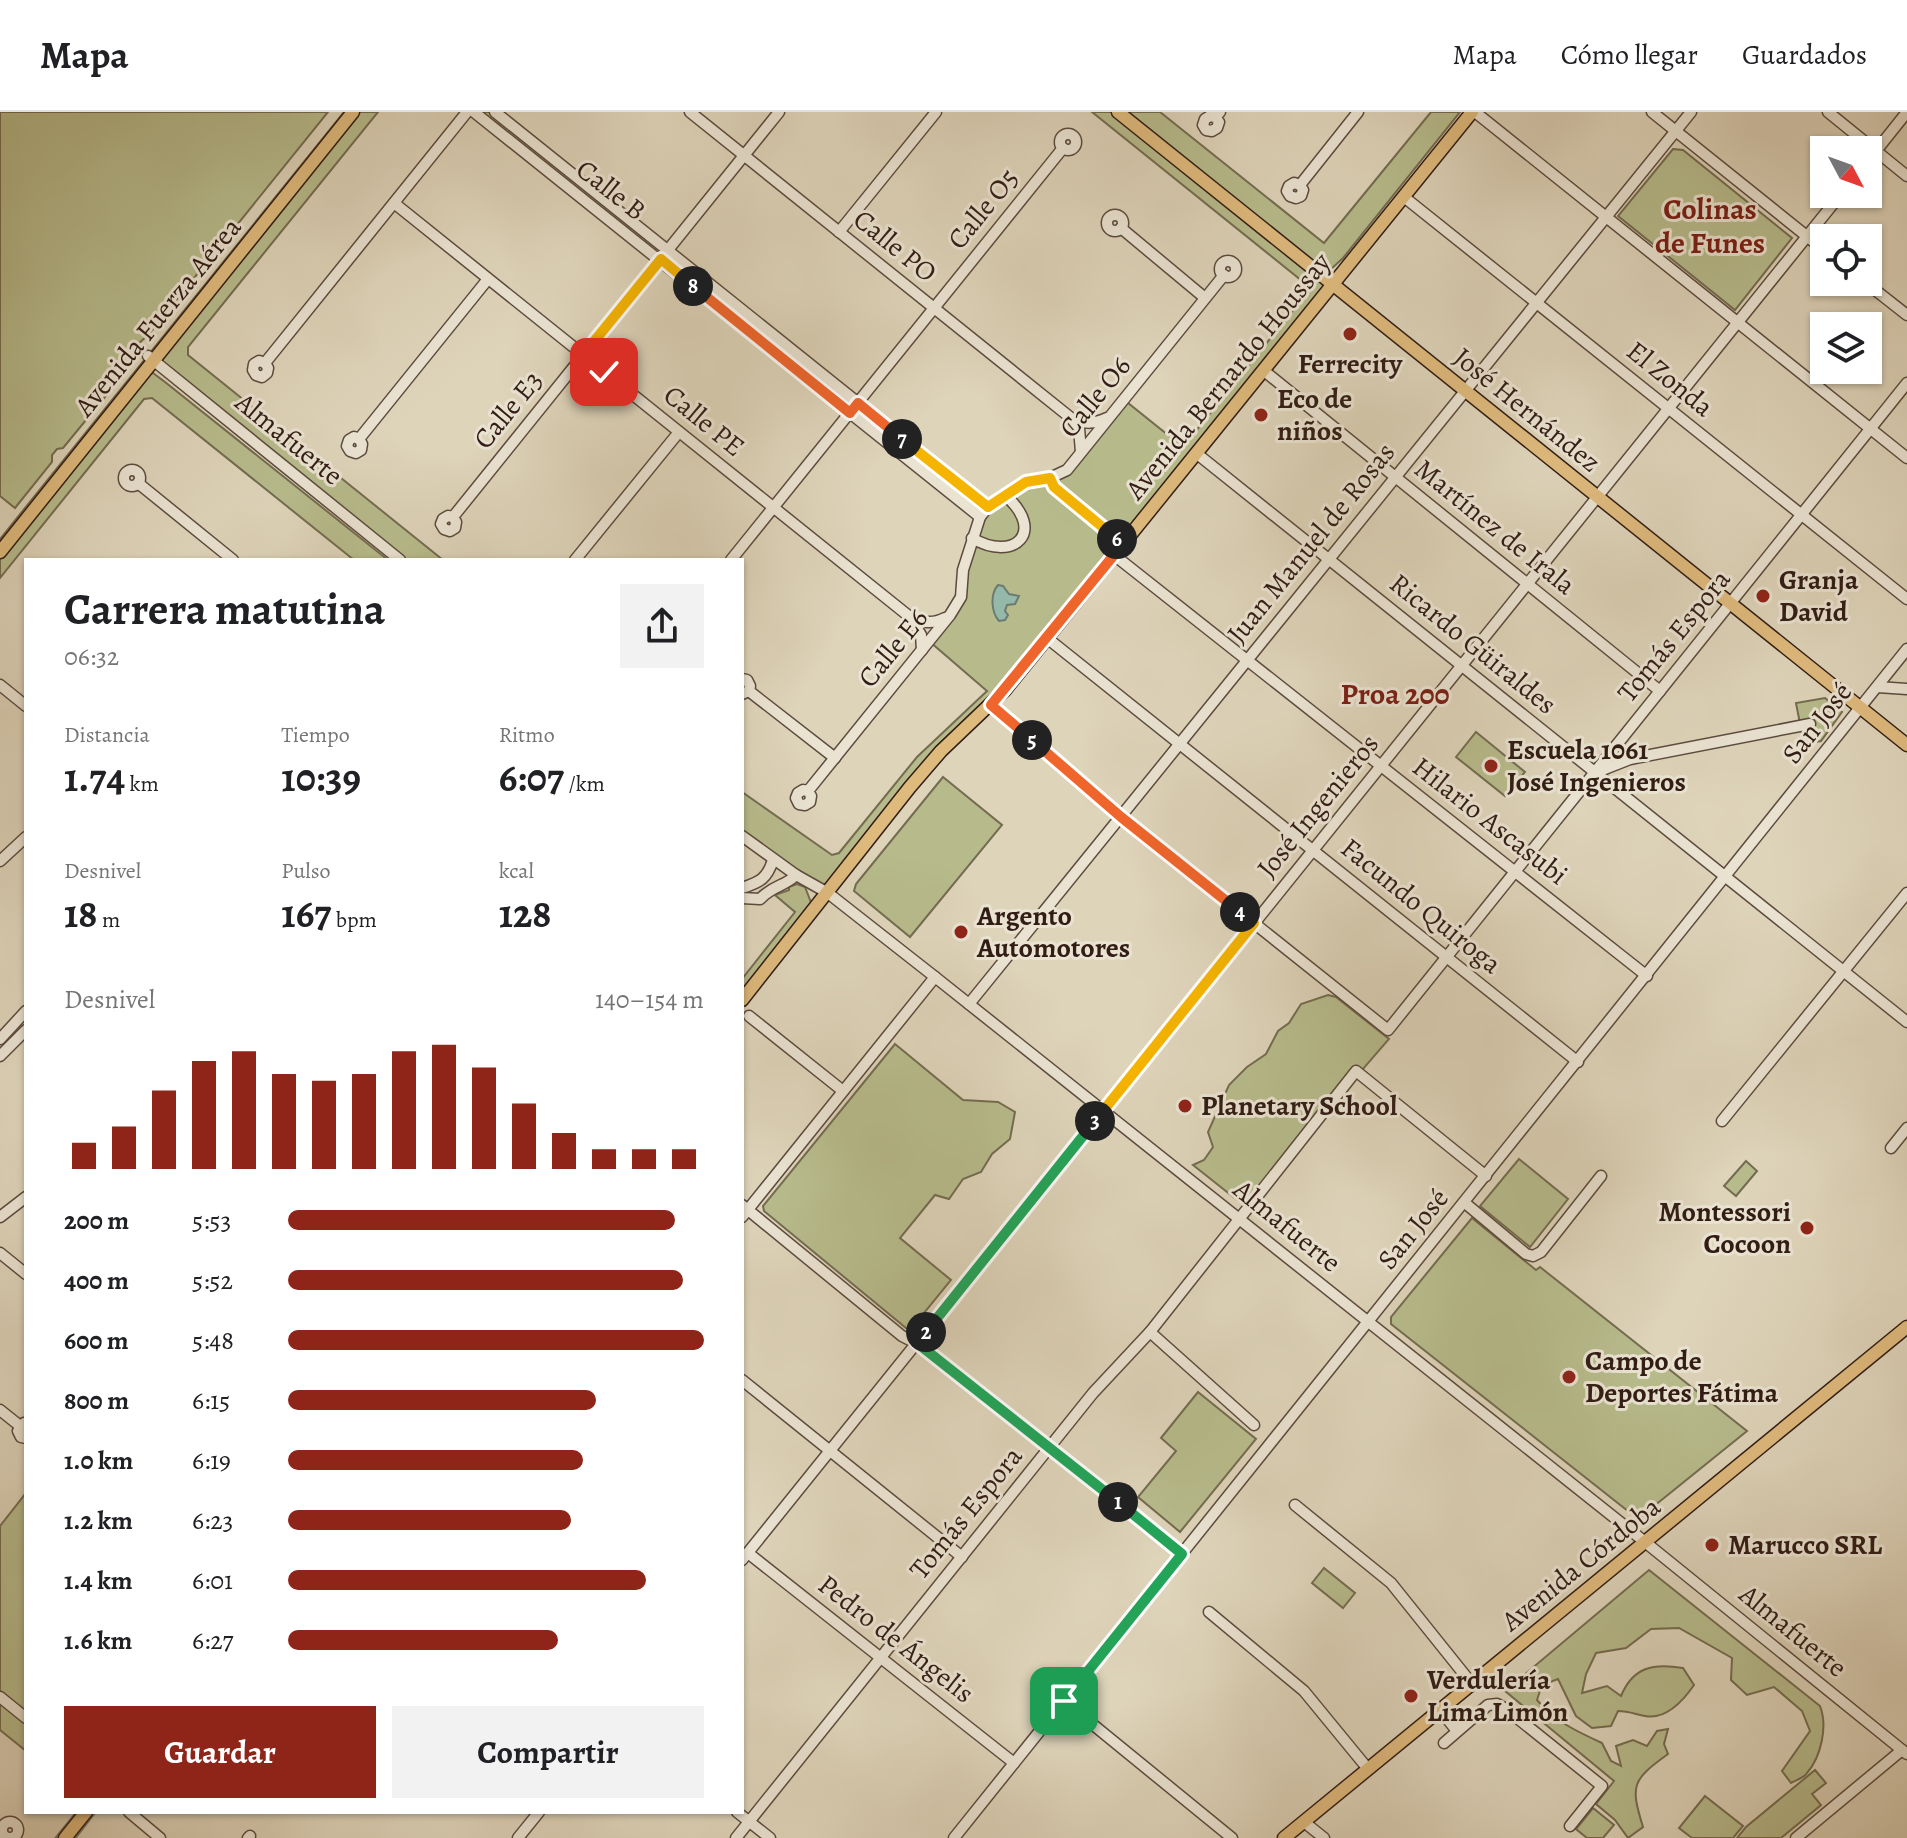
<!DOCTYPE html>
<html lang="es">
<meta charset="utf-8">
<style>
:root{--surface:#fff;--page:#f2f2f2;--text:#202124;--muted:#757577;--line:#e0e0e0;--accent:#8f2418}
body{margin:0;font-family:Alegreya,serif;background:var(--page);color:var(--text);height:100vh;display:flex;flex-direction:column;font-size:30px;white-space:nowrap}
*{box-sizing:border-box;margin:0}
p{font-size:26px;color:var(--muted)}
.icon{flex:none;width:44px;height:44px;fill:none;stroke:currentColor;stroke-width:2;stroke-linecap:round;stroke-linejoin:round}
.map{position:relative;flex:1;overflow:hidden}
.panel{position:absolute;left:24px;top:446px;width:720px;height:1256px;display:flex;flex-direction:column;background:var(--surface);border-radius:0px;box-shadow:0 2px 6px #0004}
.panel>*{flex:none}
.needle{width:52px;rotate:131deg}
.tools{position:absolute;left:1810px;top:24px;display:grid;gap:16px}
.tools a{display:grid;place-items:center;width:72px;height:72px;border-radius:0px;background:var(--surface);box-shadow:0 2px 6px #0004;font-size:40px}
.pin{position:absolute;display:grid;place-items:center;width:68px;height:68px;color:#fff;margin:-34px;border-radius:16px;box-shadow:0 4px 12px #0006}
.km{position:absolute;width:40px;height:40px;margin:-20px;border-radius:50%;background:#222;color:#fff;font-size:22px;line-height:40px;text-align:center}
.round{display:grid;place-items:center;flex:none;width:84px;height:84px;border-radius:0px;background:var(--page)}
.summary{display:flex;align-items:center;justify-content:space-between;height:136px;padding:0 40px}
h1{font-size:44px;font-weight:600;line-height:60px}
.figures{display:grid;grid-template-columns:repeat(3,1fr);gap:12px;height:136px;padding:8px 40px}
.figures div{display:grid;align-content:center}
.figures b{font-size:40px;font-weight:600}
.figures small{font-size:22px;font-weight:400}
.figures p{font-size:22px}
.chart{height:224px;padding:16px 40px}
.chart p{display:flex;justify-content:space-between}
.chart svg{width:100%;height:144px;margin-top:8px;stroke:var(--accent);stroke-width:6}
.primary-button{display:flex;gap:16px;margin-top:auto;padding:16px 40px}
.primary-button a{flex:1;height:92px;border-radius:0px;background:var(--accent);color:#fff;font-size:32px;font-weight:600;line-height:92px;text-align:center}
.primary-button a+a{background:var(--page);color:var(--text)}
ul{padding:0 40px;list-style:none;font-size:26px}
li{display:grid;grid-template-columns:128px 96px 1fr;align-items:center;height:60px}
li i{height:20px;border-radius:10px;background:var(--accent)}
header{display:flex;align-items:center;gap:48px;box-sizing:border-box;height:112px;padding:0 40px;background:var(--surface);border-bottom:2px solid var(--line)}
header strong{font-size:38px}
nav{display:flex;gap:44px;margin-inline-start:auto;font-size:28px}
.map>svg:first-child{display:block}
.green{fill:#b7bb8c;stroke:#746c50;stroke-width:2}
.water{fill:#94b9ab;stroke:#6c7b6f;stroke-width:2}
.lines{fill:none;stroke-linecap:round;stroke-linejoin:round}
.stream{stroke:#6c7b6f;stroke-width:3}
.minor-casing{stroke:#5c4b3e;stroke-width:13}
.major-casing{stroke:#311d15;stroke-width:15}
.minor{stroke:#eae3d2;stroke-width:10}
.major{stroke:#dfba7d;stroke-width:12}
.split-1-casing{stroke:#fff;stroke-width:16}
.split-2-casing{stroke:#fff;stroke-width:16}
.split-3-casing{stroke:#fff;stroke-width:16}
.split-4-casing{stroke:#fff;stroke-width:16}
.split-5-casing{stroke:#fff;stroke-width:16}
.split-6-casing{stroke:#fff;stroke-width:16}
.split-7-casing{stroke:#fff;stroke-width:16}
.split-8-casing{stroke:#fff;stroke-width:16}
.split-9-casing{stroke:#fff;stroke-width:16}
.split-1{stroke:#22a559;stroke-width:10}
.split-2{stroke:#22a559;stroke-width:10}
.split-3{stroke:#22a559;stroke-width:10}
.split-4{stroke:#f5b400;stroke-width:10}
.split-5{stroke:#f0652b;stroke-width:10}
.split-6{stroke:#f0652b;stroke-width:10}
.split-7{stroke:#f5b400;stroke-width:10}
.split-8{stroke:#f0652b;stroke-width:10}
.split-9{stroke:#f5b400;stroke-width:10}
.poi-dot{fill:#8f2418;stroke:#eae3d2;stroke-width:3}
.labels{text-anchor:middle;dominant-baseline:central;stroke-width:6;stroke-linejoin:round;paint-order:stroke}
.street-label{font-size:28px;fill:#311d15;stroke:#eae3d2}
.poi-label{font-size:28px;font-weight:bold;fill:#311d15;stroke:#eae3d2;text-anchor:start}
.neighbourhood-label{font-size:30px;font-weight:bold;fill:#7a1f14;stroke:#eae3d2}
</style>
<header>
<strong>Mapa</strong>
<nav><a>Mapa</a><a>Cómo llegar</a><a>Guardados</a></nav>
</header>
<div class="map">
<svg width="1907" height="1726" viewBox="0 0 1907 1726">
<rect width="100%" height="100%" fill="#ded4ba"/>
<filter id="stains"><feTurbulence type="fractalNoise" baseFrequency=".0025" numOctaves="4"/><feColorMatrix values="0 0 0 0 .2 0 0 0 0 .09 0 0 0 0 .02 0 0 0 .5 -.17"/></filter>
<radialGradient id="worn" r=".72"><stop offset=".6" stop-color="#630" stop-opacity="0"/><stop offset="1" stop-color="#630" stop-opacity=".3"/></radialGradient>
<!-- green -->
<g class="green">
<polygon points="0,0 328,0 149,222 137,233 135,232 122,250 128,257 63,336 57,337 52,343 52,350 15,396 0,384"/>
<polygon points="344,0 378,0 188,235 188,243 443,448 400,448 154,249 0,440 0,427"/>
<polygon points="474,0 495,0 988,395 1013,378 1067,358 1123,287 1183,335 1307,181 1307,173 1092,0 1118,0 1332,172 1005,578 966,614 828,781 742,724 742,680 832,743 839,741 917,645 987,579 929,529 961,485 979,405"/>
<polygon points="1128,0 1160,0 1324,131 1431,0 1460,0 1343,146 1329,159 1324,158"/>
<polygon points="1673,37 1683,38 1792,126 1735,198 1618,104"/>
<polygon points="153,261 165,270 388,448 354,448 152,286 144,287 0,466 0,444 148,262"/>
<polygon points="1825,586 1842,600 1821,629 1804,632 1796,591"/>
<polygon points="1476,620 1525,660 1505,684 1456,645"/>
<polygon points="943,665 1002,713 910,825 854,779 856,772"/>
<polygon points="797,772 805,775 812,793 742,879 742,867 795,800 775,783 789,778 789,775"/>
<polygon points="1328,883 1336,885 1389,927 1246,1092 1237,1088 1193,1053 1204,1048 1213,1035 1208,1020 1229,973 1247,955 1266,942 1278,919 1289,911 1301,892"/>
<polygon points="895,932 963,988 998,990 1015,1000 1010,1027 992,1042 981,1060 963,1067 949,1087 935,1083 900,1126 951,1168 911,1217 906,1216 764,1099 763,1094"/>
<polygon points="1519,1047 1568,1087 1530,1135 1480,1094"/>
<polygon points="1746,1049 1757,1059 1736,1084 1724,1074"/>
<polygon points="1472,1106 1536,1158 1540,1155 1747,1319 1638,1407 1391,1212 1391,1205"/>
<polygon points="1198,1280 1256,1327 1180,1420 1138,1385 1176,1339 1161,1326"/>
<polygon points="26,1381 26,1639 0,1618 0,1414"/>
<polygon points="1324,1456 1355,1481 1343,1496 1312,1471"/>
<path d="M1649 1458 1820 1594C1828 1614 1821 1645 1807 1661 1804 1666 1796 1668 1791 1671L1782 1659 1810 1619 1802 1599 1774 1575 1747 1583 1731 1568 1732 1546 1679 1516 1651 1517 1626 1536 1596 1541 1586 1562 1582 1581 1607 1574 1621 1584C1633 1555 1653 1551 1683 1556L1694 1573C1683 1589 1666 1608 1645 1604 1635 1602 1628 1599 1618 1599L1611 1614 1592 1616 1576 1604 1558 1567 1542 1573 1537 1588C1554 1609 1578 1620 1602 1631L1611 1649 1621 1654 1616 1634 1633 1628 1647 1634 1657 1619 1668 1617 1664 1632 1668 1642C1632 1668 1630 1673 1643 1715L1628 1726 1615 1708 1596 1692 1614 1669 1505 1579Z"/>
<polygon points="1815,1658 1826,1671 1812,1682 1821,1693 1781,1726 1737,1726 1746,1715"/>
<polygon points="1705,1684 1743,1714 1733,1726 1692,1726 1679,1716"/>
<polygon points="1593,1696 1614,1713 1603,1726 1587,1726 1576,1717"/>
</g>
<!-- water -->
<path class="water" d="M998 473 1003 474 1009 482 1019 484 1015 492 1007 493 1005 499 1008 503 1005 508 999 509C991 500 990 482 998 473Z"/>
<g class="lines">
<!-- stream -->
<g class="stream">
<polyline points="56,1726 77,1700"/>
<polyline points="75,1726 95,1700"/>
</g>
<!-- minor casing -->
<g class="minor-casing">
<g id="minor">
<path d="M474 0C642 136 812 269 980 405"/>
<polyline points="495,0 988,395"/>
<polyline points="690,0 1071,306 1079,316 1081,340"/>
<polyline points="1475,0 1907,346"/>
<polyline points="1652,0 1824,138"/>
<polyline points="1828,0 1907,64"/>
<polyline points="1215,5 1219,10 1217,16 1212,19 1206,18 1203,13 1205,7 1210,4 1215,5 1220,0"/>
<circle cx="1068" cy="30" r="8"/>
<polyline points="1868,49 1907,0"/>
<polyline points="1300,73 1294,71 1289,74 1287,79 1290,84 1296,86 1301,84 1303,78 1300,73 1358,0"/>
<polyline points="1404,85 1907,487"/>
<path d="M394 91 910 505C923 510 931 513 945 506"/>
<circle cx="1115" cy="111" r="8"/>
<polyline points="1121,116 1205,186"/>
<polyline points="839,120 936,0"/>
<circle cx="1228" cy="157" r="8"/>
<polyline points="1865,170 1907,203"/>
<polyline points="148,244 400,448"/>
<polyline points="265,251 268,256 267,261 262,265 256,263 253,258 254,252 259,249 265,251 467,0"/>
<polyline points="1263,258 1660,579"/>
<path d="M1073 307C1086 312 1094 312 1107 306"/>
<polyline points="359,327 362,332 361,338 356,341 350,339 347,334 349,328 354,325 359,327 488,167"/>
<polyline points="1196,341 1907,910"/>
<circle cx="132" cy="366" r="8"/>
<polyline points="1050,366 1054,375 1123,432"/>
<polyline points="138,371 233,448"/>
<polyline points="453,405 456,410 455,416 450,419 444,417 441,412 443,407 448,404 453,405 779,0"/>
<path d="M972 426C1014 451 1047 420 1005 383"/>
<polyline points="1114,443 1647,864"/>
<polyline points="575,448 679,320"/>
<polyline points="731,448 1063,36"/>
<polyline points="910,505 921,523 922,538"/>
<polyline points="1047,526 1578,950"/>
<polyline points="742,567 747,568 750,574 749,579 742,582"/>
<polyline points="0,573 26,594"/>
<polyline points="1877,575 1907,577"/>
<polyline points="749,579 835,646"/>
<polyline points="991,593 1121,705 1388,918 1907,271"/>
<polyline points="1597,660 1630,647 1810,612"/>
<polyline points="808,679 811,684 810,690 805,693 799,692 796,686 798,681 803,678 808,679 950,503 961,485 963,458 980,405 988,395 1026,370 1050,366 1067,358 1224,163"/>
<polyline points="742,724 796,763 828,781 935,865 1645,1430 1907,1642"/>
<polyline points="0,749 26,725"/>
<path d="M742 776C760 770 767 767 773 748"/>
<path d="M742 786 760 787C773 773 786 774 796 763"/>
<polyline points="969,892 1691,0"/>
<polyline points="749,904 843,979"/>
<polyline points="0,927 26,899"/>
<polyline points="0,944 26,918"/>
<polyline points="1722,1009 1907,781"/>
<polyline points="1891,1036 1907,1016"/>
<polyline points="1465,1091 1526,1142 1533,1144 1541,1140 1601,1064"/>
<polyline points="742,1093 902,1224 922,1234 1182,1442"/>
<polyline points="0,1105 26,1085"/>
<polyline points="742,1105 935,865"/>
<polyline points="0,1141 26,1162"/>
<polyline points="1150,1220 1254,1313"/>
<polyline points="742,1268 962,1445"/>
<polyline points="0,1298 20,1314"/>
<polyline points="24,1311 18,1319 21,1325 26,1326"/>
<polyline points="1295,1393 1391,1471 1472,1572"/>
<polyline points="748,1441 1014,1651"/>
<polyline points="742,1448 1841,82"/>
<polyline points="1209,1500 1304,1579 1368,1657"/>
<polyline points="0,1585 26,1606"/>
<polyline points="1064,1589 1232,1726"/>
<polyline points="1440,1598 1457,1619"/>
<polyline points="1444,1631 1488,1593 1497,1592 1506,1597 1602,1674 1570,1714"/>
<polyline points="129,1700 160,1726"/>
<polyline points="737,1700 770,1726"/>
<polyline points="1304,1710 1324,1726"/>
<circle cx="10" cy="1718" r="8"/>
<polyline points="248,1726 250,1724"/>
<polyline points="518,1726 539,1700"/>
<polyline points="736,1726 1093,1281 1150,1220 1356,959 1486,1064"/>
<polyline points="954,1726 1907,537"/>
<polyline points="1796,1726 1902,1638"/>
</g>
</g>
<!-- major casing -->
<g class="major-casing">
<g id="major">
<polyline points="1118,0 1907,633"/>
<polyline points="0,440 353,0"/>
<polyline points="742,888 910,675 941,639 1005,578 1472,0"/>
<polyline points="65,1726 86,1700"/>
<polyline points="1284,1726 1907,1215"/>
</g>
</g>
<!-- minor -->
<use href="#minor" class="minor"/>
<!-- major -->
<use href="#major" class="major"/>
</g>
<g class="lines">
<!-- split-1 casing -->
<g class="split-1-casing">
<polyline id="split-1" points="1064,1589 1182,1442 1118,1390"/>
</g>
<!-- split-2 casing -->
<g class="split-2-casing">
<polyline id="split-2" points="926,1220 917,1231 1118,1390"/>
</g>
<!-- split-3 casing -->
<g class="split-3-casing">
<polyline id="split-3" points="926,1220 1095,1009"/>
</g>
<!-- split-4 casing -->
<g class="split-4-casing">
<polyline id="split-4" points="1095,1009 1254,811 1240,800"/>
</g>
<!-- split-5 casing -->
<g class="split-5-casing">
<polyline id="split-5" points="1032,628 1121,705 1240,800"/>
</g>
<!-- split-6 casing -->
<g class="split-6-casing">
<polyline id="split-6" points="1032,628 991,593 1123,432 1117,427"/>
</g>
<!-- split-7 casing -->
<g class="split-7-casing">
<polyline id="split-7" points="902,327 988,395 1026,370 1050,366 1054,375 1117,427"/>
</g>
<!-- split-8 casing -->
<g class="split-8-casing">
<polyline id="split-8" points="693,174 850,301 858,291 902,327"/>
</g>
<!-- split-9 casing -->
<g class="split-9-casing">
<polyline id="split-9" points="604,260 583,243 661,147 693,174"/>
</g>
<!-- split-1 -->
<use href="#split-1" class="split-1"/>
<!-- split-2 -->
<use href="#split-2" class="split-2"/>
<!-- split-3 -->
<use href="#split-3" class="split-3"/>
<!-- split-4 -->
<use href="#split-4" class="split-4"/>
<!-- split-5 -->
<use href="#split-5" class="split-5"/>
<!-- split-6 -->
<use href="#split-6" class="split-6"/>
<!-- split-7 -->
<use href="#split-7" class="split-7"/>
<!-- split-8 -->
<use href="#split-8" class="split-8"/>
<!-- split-9 -->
<use href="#split-9" class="split-9"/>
</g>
<!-- markers -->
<g class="poi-dot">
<circle cx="1350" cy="222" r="8"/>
<circle cx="1261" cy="303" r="8"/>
<circle cx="1763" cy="484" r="8"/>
<circle cx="1491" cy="654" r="8"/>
<circle cx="961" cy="820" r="8"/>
<circle cx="1185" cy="994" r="8"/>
<circle cx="1807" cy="1116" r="8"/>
<circle cx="1569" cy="1265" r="8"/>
<circle cx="1712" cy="1433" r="8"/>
<circle cx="1411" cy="1584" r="8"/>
</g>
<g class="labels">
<!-- street labels -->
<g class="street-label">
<text transform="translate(611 78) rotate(38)">Calle B</text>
<text transform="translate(983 97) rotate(-51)">Calle O5</text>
<text transform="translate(895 134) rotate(39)">Calle PO</text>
<text transform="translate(158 205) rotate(-51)">Avenida Fuerza Aérea</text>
<text transform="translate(1228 264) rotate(-51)">Avenida Bernardo Houssay</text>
<text transform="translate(1670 267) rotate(39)">El Zonda</text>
<text transform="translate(1095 285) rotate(-51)">Calle O6</text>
<text transform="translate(508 298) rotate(-51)">Calle E3</text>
<text transform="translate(1527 298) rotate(39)">José Hernández</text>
<text transform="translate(704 309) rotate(39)">Calle PE</text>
<text transform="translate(289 327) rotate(39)">Almafuerte</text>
<text transform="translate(1495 415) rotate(39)">Martínez de Irala</text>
<text transform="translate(1311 431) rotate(-51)">Juan Manuel de Rosas</text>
<text transform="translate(1674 524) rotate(-51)">Tomás Espora</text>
<text transform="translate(1473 532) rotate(39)">Ricardo Güiraldes</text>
<text transform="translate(893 536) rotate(-51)">Calle E6</text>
<text transform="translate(1817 611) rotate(-52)">San José</text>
<text transform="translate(1318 694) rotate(-51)">José Ingenieros</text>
<text transform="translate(1490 709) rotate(38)">Hilario Ascasubi</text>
<text transform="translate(1421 794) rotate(39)">Facundo Quiroga</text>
<text transform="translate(1287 1114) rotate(39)">Almafuerte</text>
<text transform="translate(1413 1117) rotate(-51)">San José</text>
<text transform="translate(966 1401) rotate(-51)">Tomás Espora</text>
<text transform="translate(1581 1452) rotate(-39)">Avenida Córdoba</text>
<text transform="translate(1793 1519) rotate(39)">Almafuerte</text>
<text transform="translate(896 1527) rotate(38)">Pedro de Ángelis</text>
</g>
<!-- poi labels -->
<g class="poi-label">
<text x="1350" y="252" text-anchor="middle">Ferrecity</text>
<text x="1277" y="287">Eco de<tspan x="1277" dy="32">niños</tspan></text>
<text x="1779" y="468">Granja<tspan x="1779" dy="32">David</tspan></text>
<text x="1507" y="638">Escuela 1061<tspan x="1507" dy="32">José Ingenieros</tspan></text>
<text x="977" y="804">Argento<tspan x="977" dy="32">Automotores</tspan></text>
<text x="1201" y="994">Planetary School</text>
<text x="1791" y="1100" text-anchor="end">Montessori<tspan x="1791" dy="32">Cocoon</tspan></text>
<text x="1585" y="1249">Campo de<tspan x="1585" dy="32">Deportes Fátima</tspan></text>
<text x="1728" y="1433">Marucco SRL</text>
<text x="1427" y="1568">Verdulería<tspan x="1427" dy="32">Lima Limón</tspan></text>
</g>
<!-- neighbourhood labels -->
<g class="neighbourhood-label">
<text x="1710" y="97">Colinas<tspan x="1710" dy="34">de Funes</tspan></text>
<text x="1395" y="582">Proa 200</text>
</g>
</g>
<rect width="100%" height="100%" filter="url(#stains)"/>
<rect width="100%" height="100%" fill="url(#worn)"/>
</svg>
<div class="tools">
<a><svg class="needle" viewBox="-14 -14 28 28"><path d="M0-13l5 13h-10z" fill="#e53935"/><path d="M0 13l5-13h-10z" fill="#757577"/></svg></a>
<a><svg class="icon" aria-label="locate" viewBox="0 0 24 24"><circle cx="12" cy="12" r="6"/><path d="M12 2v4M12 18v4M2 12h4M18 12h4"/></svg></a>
<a><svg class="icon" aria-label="layers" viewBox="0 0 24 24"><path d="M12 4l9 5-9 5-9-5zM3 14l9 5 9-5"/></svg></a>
</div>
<div class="pin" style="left:1064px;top:1589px;background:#1e9e55"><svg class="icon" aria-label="arrive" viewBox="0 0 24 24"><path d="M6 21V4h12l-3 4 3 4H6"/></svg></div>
<div class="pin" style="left:604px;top:260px;background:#d93025"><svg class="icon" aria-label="check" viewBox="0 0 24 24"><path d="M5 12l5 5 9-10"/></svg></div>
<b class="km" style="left:1118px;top:1390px">1</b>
<b class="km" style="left:926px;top:1220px">2</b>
<b class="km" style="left:1095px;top:1009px">3</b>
<b class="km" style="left:1240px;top:800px">4</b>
<b class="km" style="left:1032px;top:628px">5</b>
<b class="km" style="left:1117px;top:427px">6</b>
<b class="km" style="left:902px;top:327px">7</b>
<b class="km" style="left:693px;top:174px">8</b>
<section class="panel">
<div class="summary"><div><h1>Carrera matutina</h1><p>06:32</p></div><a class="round"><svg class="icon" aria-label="share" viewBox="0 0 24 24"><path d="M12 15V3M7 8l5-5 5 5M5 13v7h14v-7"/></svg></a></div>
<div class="figures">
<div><p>Distancia</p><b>1.74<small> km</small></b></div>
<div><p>Tiempo</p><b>10:39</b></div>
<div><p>Ritmo</p><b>6:07<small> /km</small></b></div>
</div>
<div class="figures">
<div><p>Desnivel</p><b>18<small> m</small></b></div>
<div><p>Pulso</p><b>167<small> bpm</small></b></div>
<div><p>kcal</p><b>128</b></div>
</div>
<div class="chart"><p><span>Desnivel</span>140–154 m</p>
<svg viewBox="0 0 160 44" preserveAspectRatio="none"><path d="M5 44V36M15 44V31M25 44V20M35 44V11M45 44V8M55 44V15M65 44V17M75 44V15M85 44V8M95 44V6M105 44V13M115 44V24M125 44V33M135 44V38M145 44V38M155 44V38"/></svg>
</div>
<ul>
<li><b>200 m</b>5:53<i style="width:93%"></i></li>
<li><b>400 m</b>5:52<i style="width:95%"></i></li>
<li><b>600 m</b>5:48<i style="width:100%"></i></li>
<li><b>800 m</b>6:15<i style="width:74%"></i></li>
<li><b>1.0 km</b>6:19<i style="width:71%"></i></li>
<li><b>1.2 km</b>6:23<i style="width:68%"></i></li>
<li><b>1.4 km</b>6:01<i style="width:86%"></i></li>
<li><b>1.6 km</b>6:27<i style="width:65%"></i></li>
</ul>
<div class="primary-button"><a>Guardar</a><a>Compartir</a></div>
</section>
</div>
